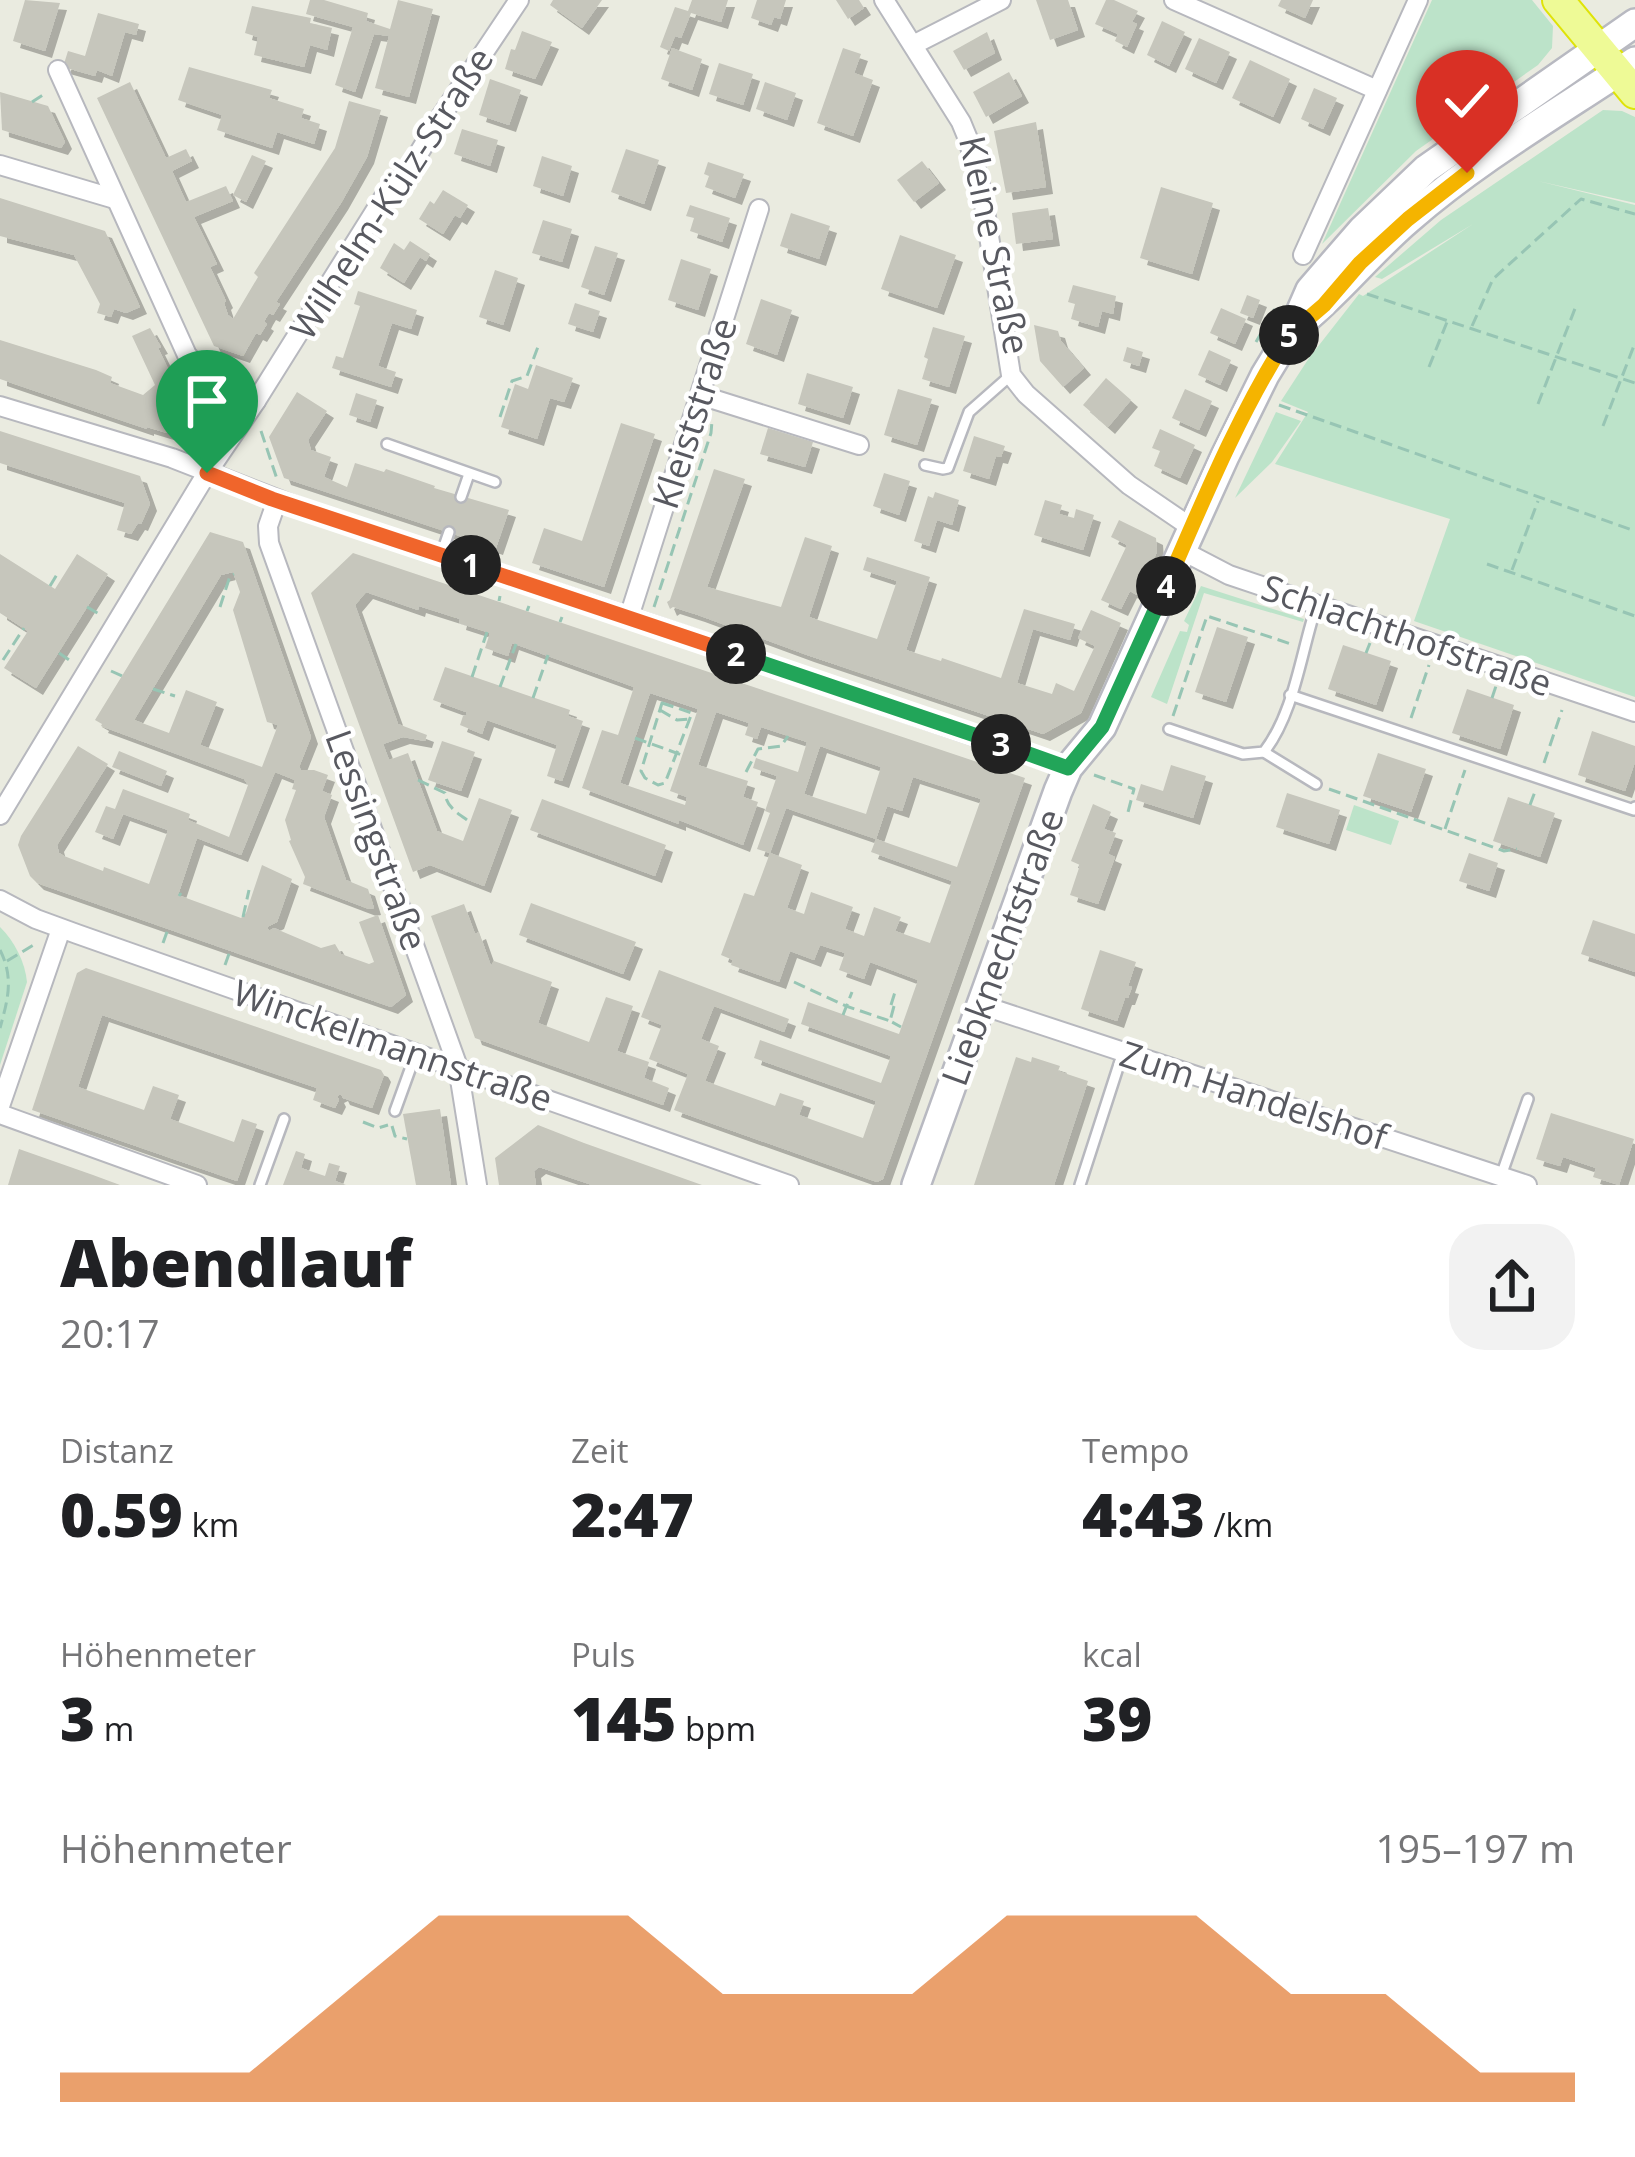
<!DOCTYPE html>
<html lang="de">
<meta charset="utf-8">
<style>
:root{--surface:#fff;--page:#f2f2f2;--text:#202124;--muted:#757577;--accent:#e2782f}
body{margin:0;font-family:"Open Sans",sans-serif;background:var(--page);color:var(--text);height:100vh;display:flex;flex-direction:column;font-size:45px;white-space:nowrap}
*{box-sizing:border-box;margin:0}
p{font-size:39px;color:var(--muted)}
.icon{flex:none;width:66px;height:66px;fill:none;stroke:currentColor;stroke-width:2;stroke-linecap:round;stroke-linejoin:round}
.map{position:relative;height:1185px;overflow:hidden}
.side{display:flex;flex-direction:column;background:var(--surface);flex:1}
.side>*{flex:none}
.pin{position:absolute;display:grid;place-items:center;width:102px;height:102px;color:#fff;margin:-123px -51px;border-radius:50% 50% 50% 0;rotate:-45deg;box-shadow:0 0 12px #0007}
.pin .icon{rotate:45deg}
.km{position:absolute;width:60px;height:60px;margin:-30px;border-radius:50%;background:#222;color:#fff;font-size:33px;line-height:60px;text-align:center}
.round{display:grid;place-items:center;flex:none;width:126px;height:126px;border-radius:36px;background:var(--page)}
.headline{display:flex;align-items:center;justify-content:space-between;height:204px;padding:0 60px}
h1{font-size:66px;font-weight:800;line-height:90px}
.figures{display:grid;grid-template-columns:repeat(3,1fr);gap:18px;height:204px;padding:12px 60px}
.figures div{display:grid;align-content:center}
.figures b{font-size:60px;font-weight:800}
.figures small{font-size:33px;font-weight:400}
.figures p{font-size:33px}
.chart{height:336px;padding:24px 60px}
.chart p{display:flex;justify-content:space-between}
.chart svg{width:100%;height:216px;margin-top:12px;fill:var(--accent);opacity:.7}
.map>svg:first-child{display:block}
.green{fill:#bce3c9}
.building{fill:#c6c6bc;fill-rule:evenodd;filter:url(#shadow)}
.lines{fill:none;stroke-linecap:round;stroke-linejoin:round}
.service-casing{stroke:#b7b8be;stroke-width:14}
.minor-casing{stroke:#b7b8be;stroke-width:22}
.secondary-casing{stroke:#b8b9c1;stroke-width:32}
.trunk-casing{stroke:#dfe308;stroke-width:34}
.path{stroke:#97c5b4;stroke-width:3;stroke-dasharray:12 6;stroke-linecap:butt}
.service{stroke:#fff;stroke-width:9}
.minor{stroke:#fff;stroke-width:18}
.secondary{stroke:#fff;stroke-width:27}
.trunk{stroke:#eefa96;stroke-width:30}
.split-1-casing{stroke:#fff;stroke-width:24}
.split-2-casing{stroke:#fff;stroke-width:24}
.split-3-casing{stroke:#fff;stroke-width:24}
.split-4-casing{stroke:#fff;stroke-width:24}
.split-5-casing{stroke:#fff;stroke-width:24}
.split-6-casing{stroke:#fff;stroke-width:24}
.split-1{stroke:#f0652b;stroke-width:15}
.split-2{stroke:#f0652b;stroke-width:15}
.split-3{stroke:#22a559;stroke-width:15}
.split-4{stroke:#22a559;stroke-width:15}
.split-5{stroke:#f5b400;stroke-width:15}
.split-6{stroke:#f5b400;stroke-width:15}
.labels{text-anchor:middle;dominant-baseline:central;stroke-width:9;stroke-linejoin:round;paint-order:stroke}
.street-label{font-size:36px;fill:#585960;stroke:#fff}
</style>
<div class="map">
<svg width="1635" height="1185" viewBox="0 0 1635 1185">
<defs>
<filter id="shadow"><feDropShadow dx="7" dy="7" stdDeviation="0" flood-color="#0004"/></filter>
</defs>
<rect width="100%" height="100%" fill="#eaebe0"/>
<!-- green -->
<g class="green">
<polygon points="1432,0 1532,0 1553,26 1552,48 1538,65 1416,151 1322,244"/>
<polygon points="1603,110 1622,111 1635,117 1635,203 1538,181 1635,205 1635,697 1414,621 1450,519 1275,464 1308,412 1281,401 1309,358 1359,294 1363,296 1473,224 1382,279 1375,277 1441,220"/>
<polygon points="1276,412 1301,421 1272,462 1235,498"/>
<polygon points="1201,586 1304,619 1303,622 1204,593 1167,704 1151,697 1180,631 1187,632 1189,625 1184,621"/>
<polygon points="1354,805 1399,821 1391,845 1346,830"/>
<path d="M0 927C15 942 25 962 27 982L0 1065Z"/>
</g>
<!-- building -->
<g class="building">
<polygon points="25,0 60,3 45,51 13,41"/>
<polygon points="310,0 324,0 368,13 366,21 390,29 398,0 433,9 409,97 375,88 389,36 374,34 355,92 335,85 353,27 306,14"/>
<polygon points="553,0 602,0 582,28 550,5"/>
<polygon points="692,0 728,0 721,22 691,13 681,38 675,36 669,51 660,47 675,7 688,11"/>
<polygon points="757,0 786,0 780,19 774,17 771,25 751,18"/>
<polygon points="836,0 859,0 864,8 848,19"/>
<polygon points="1036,0 1068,0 1078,30 1050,40"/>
<polygon points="1106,0 1114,0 1138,11 1132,22 1137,24 1127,47 1115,41 1118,34 1095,24"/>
<polygon points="1281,0 1313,0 1305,18 1278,6"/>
<polygon points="252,6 311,18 310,23 332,28 327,50 310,45 304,67 254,55 258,37 245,33"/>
<polygon points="98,13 139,24 136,35 125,32 112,76 97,70 95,76 63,67 68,51 85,56"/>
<polygon points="1162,21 1185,32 1169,66 1147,55"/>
<polygon points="522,31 552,42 535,79 505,69 511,49 515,50"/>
<polygon points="987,32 995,53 964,70 953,51"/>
<polygon points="1199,38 1230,52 1216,83 1185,69"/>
<polygon points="672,48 702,59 692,90 661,79"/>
<polygon points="843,48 861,54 854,73 873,80 853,136 817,123"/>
<polygon points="1250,60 1290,79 1273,117 1232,98"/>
<polygon points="719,63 753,74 743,105 709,94"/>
<polygon points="189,67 272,90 269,98 304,109 301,118 320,124 314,144 277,132 272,148 217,130 222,115 178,100"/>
<polygon points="1009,72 1022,96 986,117 973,92"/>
<polygon points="490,79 521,90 509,125 479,115"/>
<polygon points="130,82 166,158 186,149 192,161 172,171 186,202 226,186 233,201 194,217 217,264 210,267 226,301 224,303 228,315 233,319 258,277 254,273 335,148 349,101 381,110 367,157 341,203 276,302 280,304 273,315 269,313 266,318 264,322 267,324 260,335 256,333 243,356 214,346 97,98"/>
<polygon points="765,82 796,93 787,120 756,109"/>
<polygon points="1314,88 1337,98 1323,129 1301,119"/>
<polygon points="0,92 48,106 65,142 61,148 2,130"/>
<polygon points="1036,122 1046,187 1006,193 994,131"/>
<polygon points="462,129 498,140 490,166 454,154"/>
<polygon points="626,149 659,160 644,204 611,192"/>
<polygon points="252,155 266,161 246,202 233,195"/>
<polygon points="542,156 572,166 563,196 533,186"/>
<polygon points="922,161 939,183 914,202 897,180"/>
<polygon points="708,162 744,174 735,198 705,187 709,176 704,174"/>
<polygon points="1161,187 1213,203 1192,274 1140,258"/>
<polygon points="443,190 468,205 460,218 455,215 443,234 419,219 430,201 434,204"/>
<polygon points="0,198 105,231 140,307 126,313 114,309 111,317 97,313 100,304 74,255 0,236"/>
<polygon points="690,205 730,218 722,242 690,231 694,218 686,216"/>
<polygon points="1048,208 1053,239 1016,244 1012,213"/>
<polygon points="791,213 830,226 819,259 780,246"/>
<polygon points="543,220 572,229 562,262 532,253"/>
<polygon points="900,235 956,255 937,308 881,289"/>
<polygon points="410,241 430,254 426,261 420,257 404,283 380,268 394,243 404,250"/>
<polygon points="595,246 618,253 604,295 581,287"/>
<polygon points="681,259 711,269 698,310 668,300"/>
<polygon points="495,270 518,278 503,325 479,317"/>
<polygon points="1073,285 1116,296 1113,314 1102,311 1098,327 1071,319 1075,304 1068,302"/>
<polygon points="358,291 417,310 411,329 392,323 378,366 396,372 391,387 332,368 336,356 343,358 360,306 354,304"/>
<polygon points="1247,295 1260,300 1253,318 1240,313"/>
<polygon points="761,299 792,310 777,355 746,344"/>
<polygon points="575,303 600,311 593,332 568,324"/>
<polygon points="1221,308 1246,319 1235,344 1210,333"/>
<polygon points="1034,325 1058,331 1061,341 1084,368 1063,387 1040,361"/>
<polygon points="933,327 965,336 949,387 922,379 928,359 924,357"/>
<polygon points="150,328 161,347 158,348 185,404 167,433 147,427 147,429 0,379 0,340 96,370 112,377 110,383 143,395 155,385 132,336"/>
<polygon points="1127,347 1143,352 1139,366 1123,361"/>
<polygon points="1209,350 1231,360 1220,385 1198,375"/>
<polygon points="536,365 573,378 564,402 550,398 537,439 501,427 515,384 528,389"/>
<polygon points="807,373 853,387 843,418 798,404"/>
<polygon points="1106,378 1131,400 1108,427 1083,405"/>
<polygon points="898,389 932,399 917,445 884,435"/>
<polygon points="1185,389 1212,401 1199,430 1172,418"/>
<polygon points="297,392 327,411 308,440 311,450 331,457 324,477 347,487 355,463 384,472 386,469 435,486 434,488 509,510 496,548 284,478 269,437"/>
<polygon points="356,393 377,400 370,422 349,415"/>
<polygon points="621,423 655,434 604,587 532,563 544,528 582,541"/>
<polygon points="768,428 813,442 805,467 760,454"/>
<polygon points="1160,429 1195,445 1180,478 1154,466 1160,451 1152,448"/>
<polygon points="0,431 140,476 150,504 141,524 138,523 131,534 117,530 125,503 0,463"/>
<polygon points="974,436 1005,446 1001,457 996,456 989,479 963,471"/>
<polygon points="714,469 745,479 707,587 781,607 805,537 832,546 809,617 877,639 897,581 863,570 867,557 930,577 906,650 941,661 942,658 1001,678 1024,609 1075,624 1070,640 1033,629 1017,683 1052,694 1056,683 1074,691 1095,646 1078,638 1091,610 1121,623 1081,713 1043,734 807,655 698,615 673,607 670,609 667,602 670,600"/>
<polygon points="884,473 910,481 899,515 873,506"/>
<polygon points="935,492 959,500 952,525 937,520 929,546 914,541 928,496 933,498"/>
<polygon points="1045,500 1062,505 1059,514 1074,518 1076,509 1094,515 1083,550 1034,535"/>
<polygon points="1119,520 1156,538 1157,552 1137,595 1130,591 1121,609 1101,600 1127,545 1111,537"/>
<path d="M210 532 243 542 311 737 299 767 301 770H314L328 775 322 791 332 795 324 817 346 880 368 889 374 908 369 909 303 884 305 877 289 841 291 840 285 820 296 790 292 789 295 780 275 772 241 855 197 838 178 895 241 918 246 913 262 865 292 879 277 922 267 927 269 931 274 928 321 948 335 944 341 954 369 964 374 962 359 922 378 915 406 995 391 1007 37 883 30 876 18 845 21 836 78 746 108 764 57 845 59 853 64 856 103 871 104 867 149 884 168 830 123 814 113 839 95 832 106 806 115 809 123 789 190 814 188 820 229 837 248 785 244 779 101 726 102 724 95 720ZM233 572 240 592 233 610 267 722 278 725 262 767 200 745 217 702 186 690 169 733 134 720 221 575Z"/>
<path d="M353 553 1025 778 883 1179 877 1182 674 1110 688 1074 649 1059 662 1025 641 1017 659 970 789 1019 784 1032 714 1006 701 1039 719 1046 705 1081 775 1106 780 1093 804 1101 799 1115 863 1138 876 1101 754 1058 760 1040 881 1083 891 1056 801 1024 808 1002 899 1034 918 980 870 962 864 979 839 970 845 953 820 945 814 960 790 951 779 982 731 965 733 960 721 955 744 893 754 896 770 853 757 849 770 813 765 811 777 776 753 768 756 758 798 772 807 742 761 727 757 739 745 735 749 723 716 712 698 765 748 781 743 797 758 802 743 845 679 820V824L582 788 602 730 618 735 634 687 512 643 508 656 485 648 490 633 459 623 460 619 419 606 418 610 366 592 355 605 398 724 427 735 425 741 403 737 383 744 389 760 408 753 437 831 463 841 479 798 512 810 484 886 430 865 413 872 311 593ZM650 693 698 709 670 791 687 797 685 805 620 783ZM820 746 881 767 866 814 804 794ZM913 777 981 799 957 867 876 839 871 852 952 881 930 943 895 931 901 917 874 907 864 936 845 929 853 907 811 892 804 914 787 908 802 865 770 853 786 808 876 839 887 806 902 811Z"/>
<polygon points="0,554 55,589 77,554 108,574 36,688 4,668 28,631 0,613"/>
<polygon points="1217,627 1248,637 1226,702 1195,692"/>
<polygon points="1343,645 1391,661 1376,705 1328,689"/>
<polygon points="445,667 570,710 568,716 583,721 562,781 547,776 557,745 487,720 482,734 460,725 463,716 467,715 466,712 433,700"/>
<polygon points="1467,689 1514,705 1500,749 1452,733"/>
<polygon points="1592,731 1635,746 1635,762 1625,791 1578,775"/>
<polygon points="442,741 475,752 461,791 428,780"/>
<polygon points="119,751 167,771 161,786 112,767"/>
<polygon points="1378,753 1426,769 1411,812 1363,796"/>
<polygon points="1171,765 1206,776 1193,818 1136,800 1141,784 1163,791"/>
<polygon points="1287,793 1340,810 1329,844 1276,827"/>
<polygon points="1508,797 1555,813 1540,857 1493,841"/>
<polygon points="542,799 666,845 655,876 530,830"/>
<polygon points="1093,804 1111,812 1104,829 1116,833 1108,854 1115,857 1098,904 1070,895 1080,865 1071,861"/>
<polygon points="1469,853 1498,863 1489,891 1459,881"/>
<polygon points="531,903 636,942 623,974 519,935"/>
<polygon points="464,904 475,934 479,932 491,966 494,961 552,982 538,1023 589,1042 606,997 633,1006 617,1051 649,1062 644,1078 669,1088 663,1105 475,1038 431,916"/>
<polygon points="1593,920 1635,934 1635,972 1581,954"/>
<polygon points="1100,950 1136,962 1128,986 1132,987 1128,998 1125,998 1117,1021 1081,1009"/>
<polygon points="86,968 381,1070 384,1075 372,1108 343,1098 341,1094 337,1096 339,1100 335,1108 313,1100 317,1088 102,1015 78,1087 144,1110 153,1086 179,1095 170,1119 234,1142 242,1119 257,1124 237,1181 32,1110 77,973"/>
<polygon points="1016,1057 1031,1062 1032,1057 1060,1066 1058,1071 1088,1081 1054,1185 974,1185"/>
<polygon points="440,1109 451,1185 416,1185 403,1114"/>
<polygon points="1551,1113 1634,1139 1619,1185 1593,1177 1596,1168 1563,1157 1560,1166 1536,1159"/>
<polygon points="538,1125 584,1143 702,1185 592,1185 539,1167 534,1171 536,1185 499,1185 495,1158"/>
<polygon points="19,1149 93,1175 120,1185 8,1185"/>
<polygon points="296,1151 305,1154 301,1168 325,1176 329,1163 340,1166 335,1181 346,1185 283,1185"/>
</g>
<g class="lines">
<!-- service casing -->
<g class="service-casing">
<g id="service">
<polyline points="387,444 495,482"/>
<polyline points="925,465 943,469 948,468 969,412 1011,375"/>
<polyline points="461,497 469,474"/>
<polyline points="441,555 449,532"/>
<polyline points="1290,695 1634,810 1635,807"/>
<path d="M1169 729 1243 754 1264 752C1295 712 1301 651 1317 604"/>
<polyline points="1264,752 1316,784"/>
<polyline points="395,1111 416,1053"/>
<polyline points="1501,1176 1528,1099"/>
<polyline points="260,1185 284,1119"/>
<polyline points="1080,1185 1123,1052"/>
</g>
</g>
<!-- minor casing -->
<g class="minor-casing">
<g id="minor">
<polyline points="884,0 961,122 968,139 982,192 1011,375 1026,394 1129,485 1192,528"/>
<polyline points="1174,0 1377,90"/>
<polyline points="913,45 1001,0"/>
<polyline points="58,70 187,355 204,373 256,401"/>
<polyline points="0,165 115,199"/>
<polyline points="1303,255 1418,0"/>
<polyline points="700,395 859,445"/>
<polyline points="0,406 172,458 308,511 629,617 1068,768"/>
<polyline points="277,500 268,526 269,543 458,1067 477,1185"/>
<polyline points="1181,550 1229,575 1635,712"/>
<polyline points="629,617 759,209"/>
<polyline points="0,815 207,473 256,401 387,192 408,171 442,115 519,0"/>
<polyline points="0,900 36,919 77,934 789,1185"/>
<polyline points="981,1005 1527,1185"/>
<polyline points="0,1106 61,929"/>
<polyline points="0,1114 197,1185"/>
</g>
</g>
<!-- secondary casing -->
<g class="secondary-casing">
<g id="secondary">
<path d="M1296 327C1337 295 1369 253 1409 219 1478 159 1559 112 1635 61"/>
<polyline points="916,1185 1058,791 1068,768 1102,727 1225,456 1265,375 1293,329 1310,290 1362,230 1426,169 1635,23"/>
</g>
</g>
<!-- trunk casing -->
<g class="trunk-casing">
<polyline id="trunk" points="1558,0 1635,93"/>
</g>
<!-- path -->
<g class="path">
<polyline points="32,102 46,93"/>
<polyline points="1367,294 1635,383"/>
<polyline points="1472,326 1493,279 1581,199 1635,214"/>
<polyline points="1256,342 1275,309"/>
<polyline points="1429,367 1447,322"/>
<polyline points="1538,404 1576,306"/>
<polyline points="1279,405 1635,531"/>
<polyline points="500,417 512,381 527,376 539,344"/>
<polyline points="1603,426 1635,343"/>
<polyline points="261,431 277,479"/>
<polyline points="1487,564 1635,616"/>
<polyline points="1512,570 1538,501"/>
<polyline points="50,586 59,571"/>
<polyline points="499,601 500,596"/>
<polyline points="87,607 101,615"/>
<polyline points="220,607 230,576 234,574"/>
<polyline points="654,607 711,433 712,421"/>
<polyline points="527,611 529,606"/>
<polyline points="560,622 562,617"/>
<polyline points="59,653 72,662"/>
<polyline points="1366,653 1370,643"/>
<polyline points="3,660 24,628"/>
<polyline points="111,671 122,676"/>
<polyline points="472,677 487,632"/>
<polyline points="500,687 516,644"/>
<polyline points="153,689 175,696"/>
<polyline points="533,698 548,655"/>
<polyline points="1492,698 1496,686"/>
<polygon points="662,703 692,713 665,783 658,785 645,778 641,771"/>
<polyline points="660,710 677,720 689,719"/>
<polyline points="1173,716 1207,616 1291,644"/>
<polyline points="1411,718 1429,665"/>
<polyline points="635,738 682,755"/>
<polyline points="1544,763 1562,710"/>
<polyline points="746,772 758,749 781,746 788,736"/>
<polyline points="1094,775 1134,789 1127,816"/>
<path d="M418 780 445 793C446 807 459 814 470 822"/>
<polyline points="1329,789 1504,851 1517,849"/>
<polyline points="1530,805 1536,789"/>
<polyline points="1445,829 1465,770"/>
<polyline points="179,896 181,893"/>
<polyline points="243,917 249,890"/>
<polyline points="163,943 168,929"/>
<path d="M0 950C14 978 8 999 0 1028"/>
<polyline points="7,961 35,944"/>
<polyline points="225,965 230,951"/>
<polyline points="794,982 846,1006 890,1021"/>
<polyline points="891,1005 895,992"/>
<polyline points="894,1006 890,1021 901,1027"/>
<polyline points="843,1015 852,992"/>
<polyline points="363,1122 378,1128 388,1125"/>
<polyline points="392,1126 395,1136 407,1139"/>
</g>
<!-- service -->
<use href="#service" class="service"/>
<!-- minor -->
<use href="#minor" class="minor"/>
<!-- secondary -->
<use href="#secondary" class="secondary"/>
<!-- trunk -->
<use href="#trunk" class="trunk"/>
</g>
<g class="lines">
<!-- split-1 casing -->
<g class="split-1-casing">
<polyline id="split-1" points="207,473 272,499 471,565"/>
</g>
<!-- split-2 casing -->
<g class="split-2-casing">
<polyline id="split-2" points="471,565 736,654"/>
</g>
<!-- split-3 casing -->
<g class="split-3-casing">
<polyline id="split-3" points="736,654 1001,744"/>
</g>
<!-- split-4 casing -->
<g class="split-4-casing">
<polyline id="split-4" points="1001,744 1068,768 1102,727 1166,586"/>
</g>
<!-- split-5 casing -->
<g class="split-5-casing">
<path id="split-5" d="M1166 586C1203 501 1239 413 1289 335"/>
</g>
<!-- split-6 casing -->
<g class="split-6-casing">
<polyline id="split-6" points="1289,335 1324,305 1360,263 1408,219 1467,173"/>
</g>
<!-- split-1 -->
<use href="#split-1" class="split-1"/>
<!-- split-2 -->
<use href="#split-2" class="split-2"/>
<!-- split-3 -->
<use href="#split-3" class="split-3"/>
<!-- split-4 -->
<use href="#split-4" class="split-4"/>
<!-- split-5 -->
<use href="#split-5" class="split-5"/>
<!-- split-6 -->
<use href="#split-6" class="split-6"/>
</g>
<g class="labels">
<!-- street labels -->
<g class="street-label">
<text transform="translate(391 193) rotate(-57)">Wilhelm-Külz-Straße</text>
<text transform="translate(995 245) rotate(78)">Kleine Straße</text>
<text transform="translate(694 413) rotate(-72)">Kleiststraße</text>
<text transform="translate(1407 635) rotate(19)">Schlachthofstraße</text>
<text transform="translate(377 840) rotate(70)">Lessingstraße</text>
<text transform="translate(1002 947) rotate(-70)">Liebknechtstraße</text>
<text transform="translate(393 1045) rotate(19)">Winckelmannstraße</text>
<text transform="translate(1254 1095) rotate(18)">Zum Handelshof</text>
</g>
</g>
</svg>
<div class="pin" style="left:207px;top:473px;background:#1e9e55"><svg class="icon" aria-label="arrive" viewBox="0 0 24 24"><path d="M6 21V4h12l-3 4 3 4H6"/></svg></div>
<div class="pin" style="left:1467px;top:173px;background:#d93025"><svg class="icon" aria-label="check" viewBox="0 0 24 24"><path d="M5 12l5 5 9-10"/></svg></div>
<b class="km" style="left:471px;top:565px">1</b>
<b class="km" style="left:736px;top:654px">2</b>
<b class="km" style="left:1001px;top:744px">3</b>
<b class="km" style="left:1166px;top:586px">4</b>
<b class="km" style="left:1289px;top:335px">5</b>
</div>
<section class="side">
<div class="headline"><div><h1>Abendlauf</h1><p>20:17</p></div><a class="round"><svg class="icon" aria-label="share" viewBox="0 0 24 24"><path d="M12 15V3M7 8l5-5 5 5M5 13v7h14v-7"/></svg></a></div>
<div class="figures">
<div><p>Distanz</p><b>0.59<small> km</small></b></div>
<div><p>Zeit</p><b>2:47</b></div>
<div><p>Tempo</p><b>4:43<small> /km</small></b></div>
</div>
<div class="figures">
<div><p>Höhenmeter</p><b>3<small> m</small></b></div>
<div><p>Puls</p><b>145<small> bpm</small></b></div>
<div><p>kcal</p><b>39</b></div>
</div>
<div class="chart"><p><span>Höhenmeter</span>195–197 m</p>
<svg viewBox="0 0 160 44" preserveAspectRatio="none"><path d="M0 44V38L10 38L20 38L30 22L40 6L50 6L60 6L70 22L80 22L90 22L100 6L110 6L120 6L130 22L140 22L150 38L160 38V44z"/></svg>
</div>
</section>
